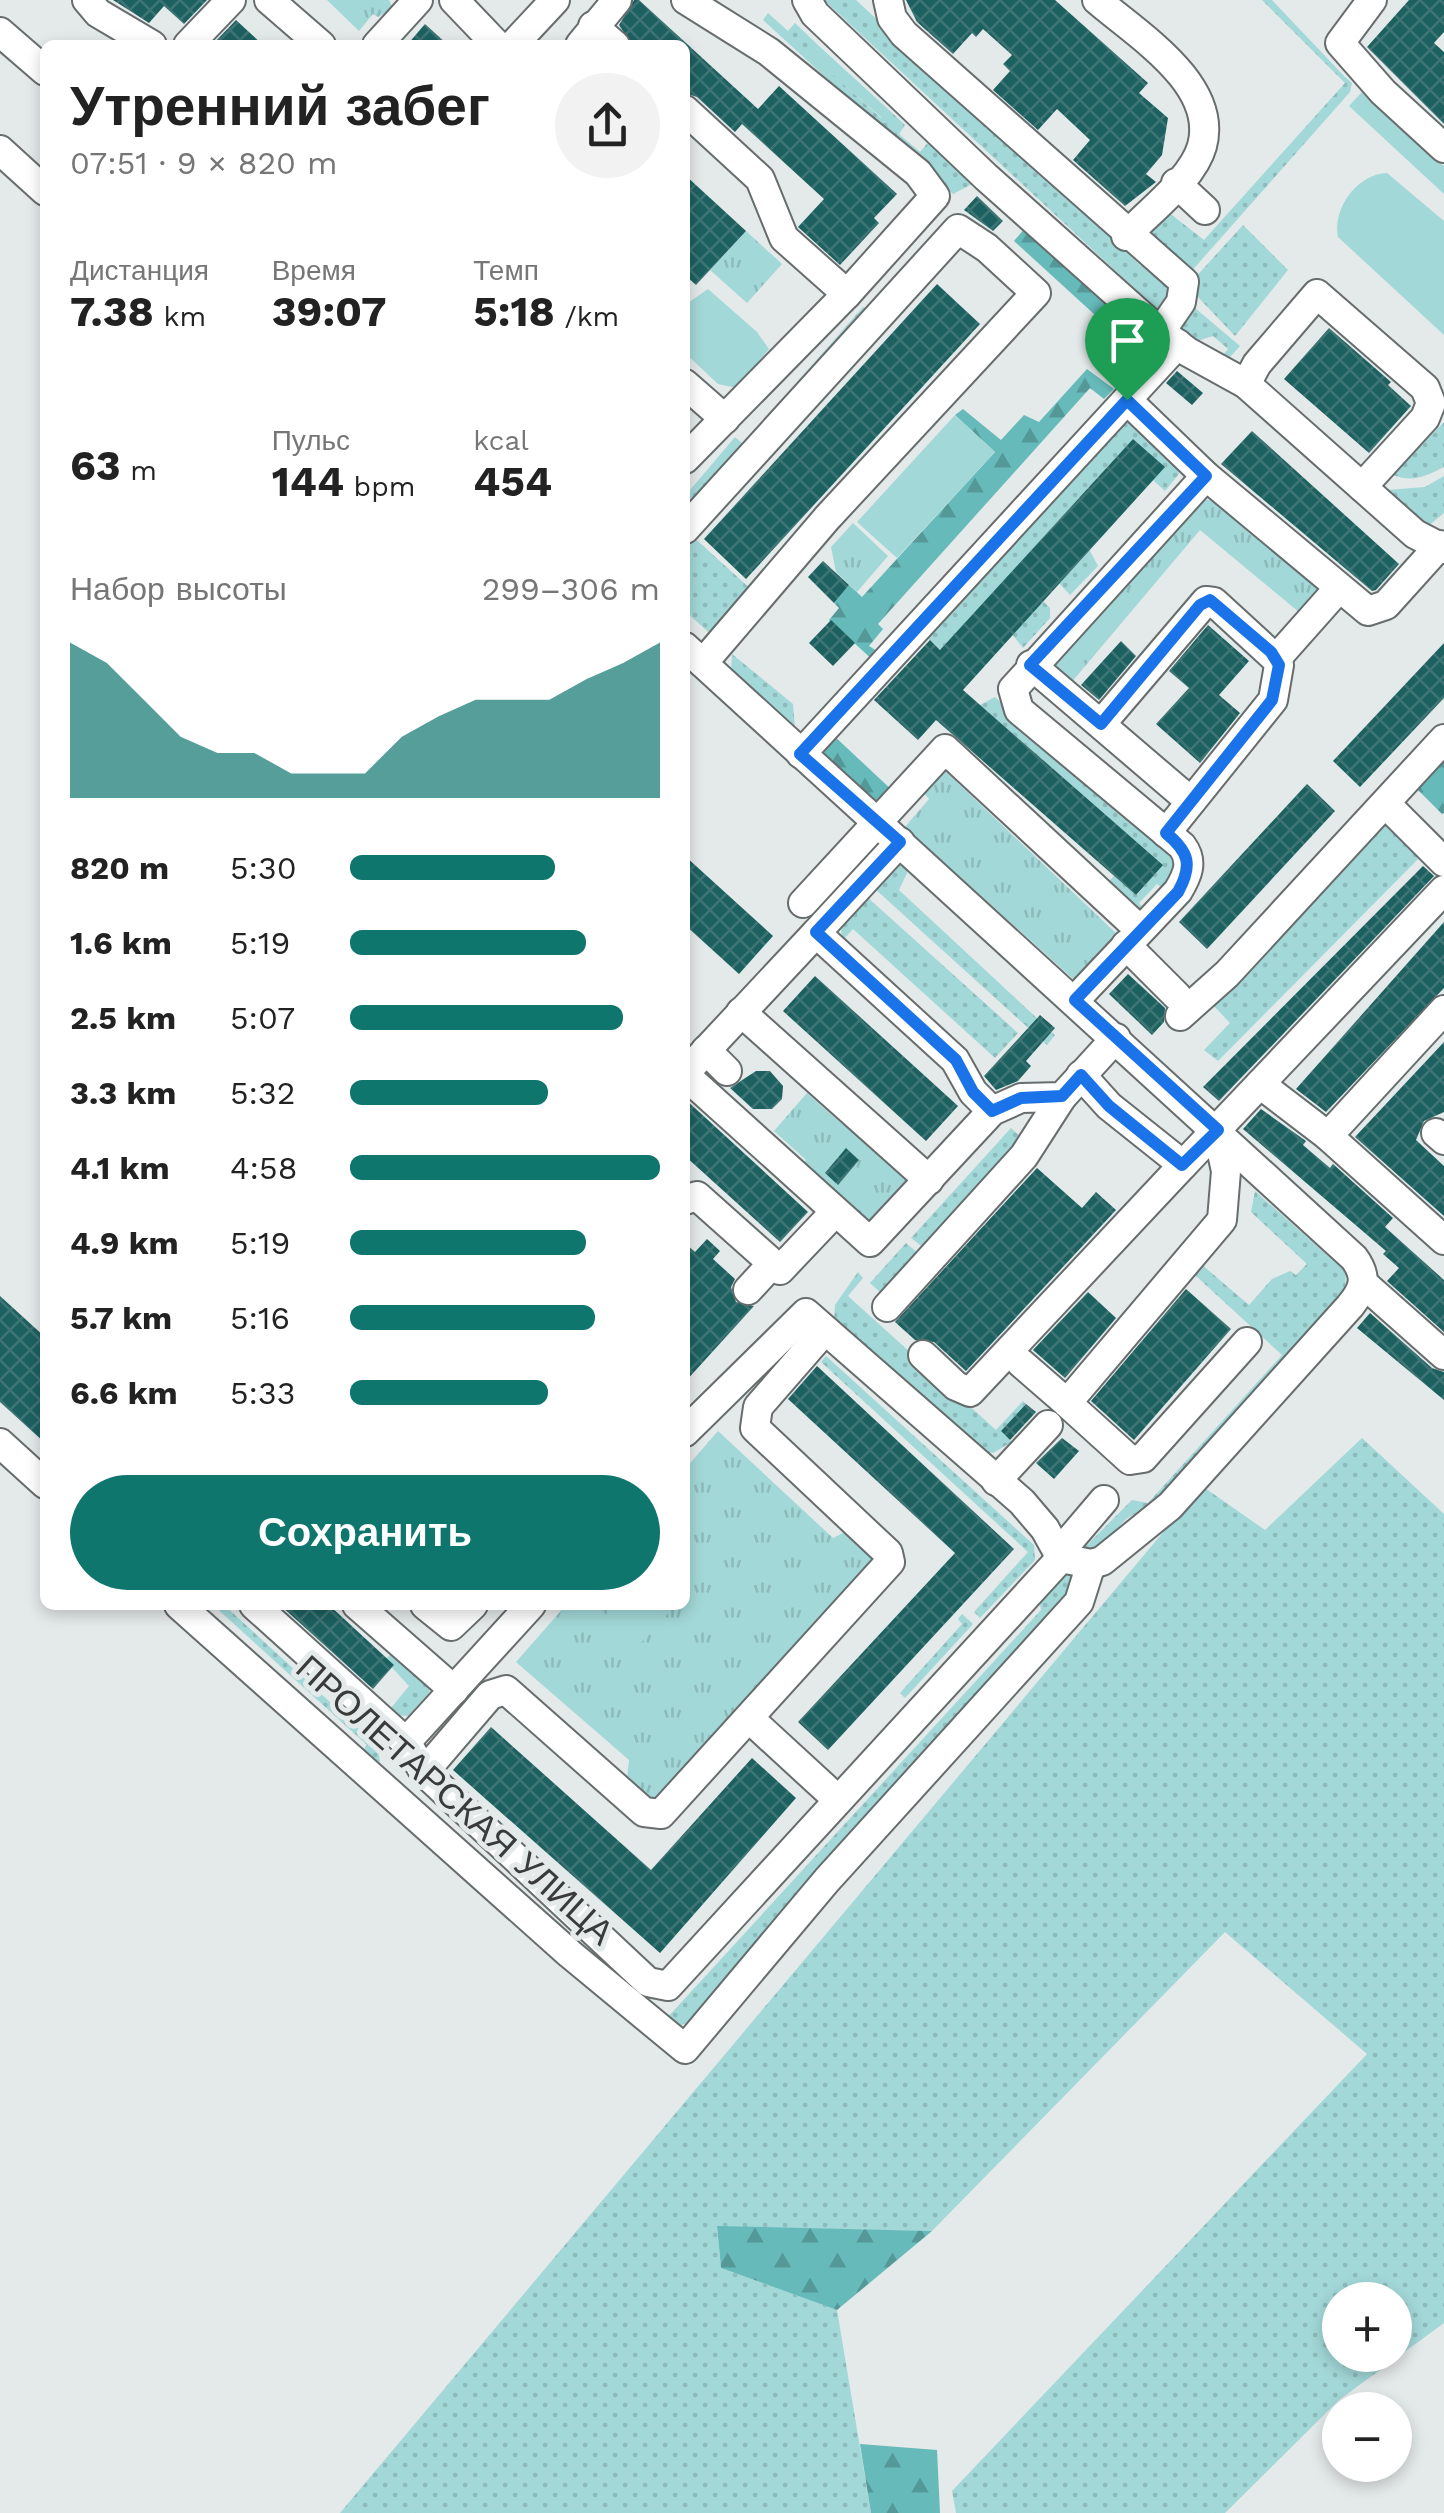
<!DOCTYPE html>
<html lang="ru">
<meta charset="utf-8">
<style>
:root{--surface:#fff;--page:#f2f2f2;--text:#222;--muted:#767676;--accent:#0f766e}
body{margin:0;font-family:"Work Sans",sans-serif;background:var(--page);color:var(--text);height:100vh;display:flex;flex-direction:column;font-size:38px;white-space:nowrap}
*{box-sizing:border-box;margin:0}
p{font-size:32px;color:var(--muted)}
.icon{flex:none;width:55px;height:55px;fill:none;stroke:currentColor;stroke-width:2;stroke-linecap:round;stroke-linejoin:round}
.map{position:relative;flex:1;overflow:hidden}
.side{position:absolute;left:40px;top:40px;width:650px;height:1570px;display:flex;flex-direction:column;background:var(--surface);border-radius:15px;box-shadow:0 5px 15px #0003}
.side>*{flex:none}
.fabs{position:absolute;left:1322px;top:2282px;display:grid;gap:20px}
.fabs a{display:grid;place-items:center;width:90px;height:90px;border-radius:50%;background:var(--surface);box-shadow:0 5px 15px #0003;font-size:50px}
.pin{position:absolute;display:grid;place-items:center;width:85px;height:85px;color:#fff;margin:-102px -42px;border-radius:50% 50% 50% 0;rotate:-45deg;box-shadow:0 0 10px #0007}
.pin .icon{rotate:45deg}
.round{display:grid;place-items:center;flex:none;width:105px;height:105px;border-radius:52px;background:var(--page)}
.summary{display:flex;align-items:center;justify-content:space-between;height:170px;padding:0 30px}
h1{font-size:55px;font-weight:700;line-height:75px}
.figures{display:grid;grid-template-columns:repeat(3,1fr);gap:15px;height:170px;padding:10px 30px}
.figures div{display:grid;align-content:center}
.figures b{font-size:42px;font-weight:700}
.figures small{font-size:28px;font-weight:400}
.figures p{font-size:28px}
.chart{height:280px;padding:20px 30px}
.chart p{display:flex;justify-content:space-between}
.chart svg{width:100%;height:180px;margin-top:10px;fill:var(--accent);opacity:.7}
.button{display:flex;gap:20px;margin-top:auto;padding:20px 30px}
.button a{flex:1;height:115px;border-radius:60px;background:var(--accent);color:#fff;font-size:40px;font-weight:700;line-height:115px;text-align:center}
ul{padding:0 30px;list-style:none;font-size:32px}
li{display:grid;grid-template-columns:160px 120px 1fr;align-items:center;height:75px}
li i{height:25px;border-radius:12px;background:var(--accent)}
.map>svg:first-child{display:block}
.grass{fill:url(#grass-dots);fill-rule:evenodd}
.forest{fill:url(#forest-firs)}
.park{fill:url(#park-tufts)}
.pitch{fill:#a3d8d8}
.building{fill:url(#building-cross-hatch)}
.lines{fill:none;stroke-linecap:round;stroke-linejoin:round}
.minor-casing{stroke:#676c6c;stroke-width:32}
.minor{stroke:#fff;stroke-width:28}
.route-casing{stroke:#fff;stroke-width:20}
.route{stroke:#1a73e8;stroke-width:12}
.labels{text-anchor:middle;dominant-baseline:central;stroke-width:10;stroke-linejoin:round;paint-order:stroke}
.street-label{font-size:35px;fill:#393b3b;stroke:#e4e9e9}
</style>
<div class="map">
<svg width="1444" height="2513" viewBox="0 0 1444 2513">
<defs>
<pattern id="grass-dots" width="8" height="8" patternUnits="userSpaceOnUse" patternTransform="scale(2.5)"><rect width="8" height="8" fill="#a3d8d8"/><path d="M2 2h.1M6 6h.1" fill="none" stroke="#8dbaba" stroke-width="1.8" stroke-linecap="round"/></pattern>
<pattern id="forest-firs" width="22" height="20" patternUnits="userSpaceOnUse" patternTransform="scale(2.5)"><rect width="22" height="20" fill="#66baba"/><path d="M5 1l3.5 6h-7zM16 11l3.5 6h-7z" fill="#559898"/></pattern>
<pattern id="park-tufts" width="24" height="20" patternUnits="userSpaceOnUse" patternTransform="scale(2.5)"><rect width="24" height="20" fill="#a3d8d8"/><path d="M3 7l-1-3M5 7V3M7 7l1-3M15 17l-1-3M17 17v-4M19 17l1-3" fill="none" stroke="#8dbaba"/></pattern>
<pattern id="building-cross-hatch" width="8" height="8" patternUnits="userSpaceOnUse" patternTransform="scale(2.5)"><rect width="8" height="8" fill="#1d6060"/><path d="M0 0l8 8M0 8l8-8" fill="none" stroke="#3e7474"/></pattern>
</defs>
<rect width="100%" height="100%" fill="#e4e9e9"/>
<!-- grass -->
<g class="grass">
<polygon points="824,0 856,0 1141,266 1148,260 1173,284 1169,300 1157,309 1148,301"/>
<polygon points="1262,0 1272,0 1344,76 1352,83 1350,92 1189,274 1150,230 1168,212 1204,240 1345,83"/>
<polygon points="768,13 788,31 795,23 819,46 812,56 881,118 889,110 905,125 899,134 920,152 931,139 942,149 940,153 974,183 953,194 763,20"/>
<polygon points="1243,225 1288,270 1235,336 1195,294 1198,284 1193,280"/>
<polygon points="1189,303 1240,346 1230,357 1223,355 1228,349 1213,336 1194,342 1174,328"/>
<polygon points="863,307 867,309 685,518 685,496 735,437 743,444"/>
<polygon points="1129,420 1178,466 1179,474 1165,491 1153,480 1164,467 1133,439 941,650 926,637"/>
<path d="M1444 422V467C1426 476 1413 483 1393 475Z"/>
<polygon points="1444,476 1444,513 1426,528 1387,490 1425,487"/>
<polygon points="690,534 754,592 714,637 685,611 685,539"/>
<polygon points="1089,549 1098,566 1070,595 1059,583"/>
<polygon points="1043,601 1050,608 1050,618 1023,648 1012,634"/>
<polygon points="732,654 793,704 795,729 783,724 731,674"/>
<polygon points="995,697 1177,859 1167,892 1157,884 1139,903 1148,913 1144,918 1105,885 1114,876 1137,895 1162,864 980,705"/>
<polygon points="1390,813 1427,850 1218,1061 1204,1050 1230,1023 1210,1002"/>
<polygon points="901,864 908,871 899,890 1055,1035 1047,1045 874,888 891,868"/>
<polygon points="866,896 1018,1033 995,1058 853,929 842,941 841,926"/>
<polygon points="1011,1128 1021,1137 924,1248 911,1238"/>
<polygon points="1255,1191 1346,1272 1345,1289 1152,1504 1126,1519 1095,1553 1081,1551 1132,1500 1148,1503 1282,1355 1196,1276 1201,1264 1249,1305 1272,1279 1290,1271 1296,1275 1307,1264 1251,1212"/>
<polygon points="906,1243 918,1253 881,1293 870,1283"/>
<polygon points="858,1272 863,1278 848,1296 996,1430 1023,1401 1026,1404 1001,1431 1012,1442 993,1453 976,1450 834,1323 835,1305"/>
<polygon points="826,1356 1034,1545 1035,1560 980,1618 974,1612 1028,1552 821,1362"/>
<path d="M1362 1438 1444 1514V2323L1339 2400 1225 2513H956L952 2491 1367 2054 1225 1932 932 2231 717 2227 721 2268 837 2310 871 2513H340L1202 1486 1265 1530ZM1340 2300H1395V2355H1340Z"/>
<polygon points="1064,1568 1082,1576 1057,1609 696,2017 680,2026 666,2027 379,1780 387,1772 667,2018 1041,1610 1038,1591"/>
<polygon points="213,1605 224,1605 377,1745 380,1761 368,1773 354,1761 367,1745"/>
<polygon points="962,1614 973,1624 905,1698 900,1693 962,1624 958,1619"/>
<polygon points="398,1647 431,1683 429,1693 408,1716 397,1715 391,1708 409,1686 385,1660"/>
</g>
<!-- forest -->
<g class="forest">
<polygon points="1026,227 1154,343 1155,350 1128,382 1099,356 1117,335 1014,241"/>
<polygon points="1087,369 1114,389 1104,399 1090,388 878,624 883,629 869,646 882,654 875,662 829,620 839,608 834,603 849,585 862,597 995,452 955,415 963,409 1001,440 1024,415 1039,422"/>
<polygon points="832,734 894,792 878,801 868,798 823,755"/>
<polygon points="1444,745 1444,813 1442,814 1411,783"/>
<polygon points="717,2226 932,2231 837,2310 721,2268"/>
<polygon points="860,2444 937,2450 940,2513 871,2513"/>
</g>
<!-- park -->
<g class="park">
<polygon points="327,0 389,0 393,8 378,17 373,14 359,31"/>
<polygon points="819,46 889,110 882,118 811,56"/>
<polygon points="746,231 782,264 747,303 710,270"/>
<polygon points="1204,499 1217,502 1324,592 1305,617 1200,530 1065,690 1042,671"/>
<polygon points="853,523 888,556 857,592 836,572 831,547"/>
<polygon points="943,769 1119,936 1082,987 905,827 929,799 922,791"/>
<polygon points="807,1093 843,1125 849,1121 911,1176 911,1186 876,1226 866,1225 802,1165 806,1160 774,1131"/>
<polygon points="718,1431 833,1538 847,1531 879,1559 660,1805 626,1788 629,1760 516,1662 566,1605 685,1605 685,1469"/>
</g>
<!-- pitch -->
<g class="pitch">
<polygon points="1362,92 1444,166 1444,194 1349,106"/>
<path d="M1387 173 1444 221V335L1338 237C1332 209 1357 174 1387 173Z"/>
<polygon points="708,289 757,332 769,349 737,388 718,384 685,353 685,305"/>
<polygon points="955,415 995,452 897,558 857,522"/>
<polygon points="614,1605 676,1605 637,1647 604,1616"/>
</g>
<!-- building -->
<g class="building">
<polygon points="113,0 207,0 184,24 164,6 149,23"/>
<polygon points="634,0 639,0 758,109 779,86 897,194 874,218 879,223 840,265 798,227 824,199 742,124 735,132 697,97 685,93 685,45 632,45 619,25"/>
<polygon points="906,0 1055,0 1148,83 1139,93 1168,118 1162,155 1146,174 1156,182 1125,206 1073,160 1090,140 1057,109 1038,130 993,90 1010,71 1003,64 1012,55 983,29 976,37 972,33 953,54 917,22"/>
<polygon points="1409,0 1444,0 1444,32 1434,43 1444,52 1444,124 1367,47"/>
<polygon points="236,20 263,45 212,45"/>
<polygon points="425,24 448,45 407,45"/>
<polygon points="685,175 746,231 696,285 685,275"/>
<polygon points="977,196 1003,221 993,231 964,210"/>
<polygon points="937,284 980,324 746,579 704,539"/>
<polygon points="1329,328 1391,382 1388,385 1411,406 1369,453 1284,379"/>
<polygon points="1177,371 1203,393 1192,405 1166,383"/>
<polygon points="1252,431 1399,564 1376,590 1372,591 1221,464"/>
<polygon points="1133,439 1165,467 963,690 1163,865 1136,895 936,720 918,740 874,700 930,640 940,650"/>
<polygon points="823,561 849,585 834,603 808,577"/>
<polygon points="831,620 855,643 833,666 809,643"/>
<polygon points="1208,625 1249,661 1219,695 1240,713 1200,763 1156,724 1189,688 1169,671"/>
<polygon points="1121,641 1136,656 1099,700 1081,685"/>
<polygon points="1444,643 1444,698 1360,787 1333,761"/>
<polygon points="1307,784 1335,811 1207,949 1179,922"/>
<polygon points="685,856 773,936 739,974 685,925"/>
<polygon points="1423,866 1434,876 1219,1101 1203,1087"/>
<polygon points="1444,922 1444,988 1326,1112 1296,1089"/>
<polygon points="1128,974 1165,1008 1164,1022 1152,1035 1109,994"/>
<polygon points="815,976 958,1106 926,1141 783,1011"/>
<polygon points="1040,1015 1055,1028 1026,1061 1031,1066 1018,1081 996,1090 984,1076"/>
<polygon points="1444,1042 1444,1112 1424,1121 1416,1140 1444,1166 1444,1216 1355,1137"/>
<polygon points="756,1071 770,1071 783,1086 782,1099 772,1109 753,1109 730,1088"/>
<polygon points="685,1099 808,1212 780,1242 685,1156"/>
<polygon points="1261,1109 1306,1141 1303,1145 1330,1168 1333,1164 1393,1218 1385,1227 1444,1280 1444,1332 1387,1281 1399,1268 1383,1254 1386,1251 1243,1129"/>
<polygon points="846,1148 859,1160 838,1185 825,1173"/>
<polygon points="1037,1168 1082,1208 1096,1192 1116,1210 966,1371 934,1342 915,1340 895,1322"/>
<polygon points="707,1239 720,1251 713,1259 735,1279 731,1287 736,1302 754,1306 685,1382 685,1243 695,1252"/>
<polygon points="1186,1289 1231,1329 1134,1440 1091,1401"/>
<polygon points="1088,1292 1116,1318 1065,1378 1033,1350"/>
<polygon points="0,1296 45,1337 45,1443 0,1402"/>
<polygon points="1370,1313 1432,1368 1444,1372 1444,1400 1357,1328"/>
<polygon points="817,1366 1014,1549 828,1750 798,1722 955,1553 788,1399"/>
<polygon points="1026,1404 1036,1412 1010,1440 1001,1431"/>
<polygon points="1062,1438 1079,1451 1054,1479 1036,1463"/>
<polygon points="280,1605 329,1605 394,1665 373,1689"/>
<polygon points="491,1727 651,1870 752,1758 796,1798 660,1953 453,1770"/>
</g>
<g class="lines">
<!-- minor casing -->
<g class="minor-casing">
<g id="minor">
<polyline points="87,0 98,13 152,45"/>
<polyline points="269,0 321,45"/>
<polyline points="454,0 497,45"/>
<polyline points="807,0 815,14 986,177 1153,326 1188,352 1246,384 1415,534 1444,549"/>
<polyline points="888,0 892,18 904,34 1184,282 1181,302 1161,331"/>
<path d="M1097 0C1136 34 1219 84 1202 146 1193 179 1149 211 1126 236"/>
<polyline points="1372,0 1340,43 1383,92 1444,148"/>
<polyline points="593,26 615,45"/>
<polyline points="0,32 45,71"/>
<polyline points="188,45 231,0"/>
<polyline points="377,45 418,0"/>
<polyline points="513,45 555,0"/>
<polyline points="580,45 617,0"/>
<polyline points="685,110 760,179 784,238 847,294"/>
<polyline points="0,150 45,191"/>
<polyline points="1176,183 1205,210"/>
<polyline points="685,384 725,419"/>
<polyline points="1246,384 1257,364 1317,294 1425,388 1431,403 1425,418 1362,487"/>
<polyline points="1127,400 1206,476 1368,611 1386,605 1440,545"/>
<polyline points="685,459 847,294 935,196 918,173 769,52 686,0"/>
<polyline points="685,529 958,229 987,248 1036,293 827,518 703,663"/>
<path d="M685 647 1354 1258C1368 1277 1364 1289 1350 1306L1170 1506 1102 1561 1091 1564 1061 1558"/>
<polyline points="1276,659 1339,588"/>
<polyline points="1031,665 1189,800"/>
<polyline points="1101,724 1206,601 1214,602 1276,659 1279,665 1273,700 1166,833"/>
<polyline points="801,754 1178,344"/>
<polyline points="1386,804 1444,862"/>
<polyline points="900,842 816,933 955,1060 973,1092 992,1111"/>
<polyline points="803,903 945,749 1140,930"/>
<polyline points="1126,945 1177,996"/>
<path d="M1075 1000 1178 891C1187 876 1194 862 1182 846L1019 710 1013 689 1206 476"/>
<polyline points="741,1012 929,1180"/>
<polyline points="1180,1016 1227,974 1444,739"/>
<polyline points="706,1050 727,1071"/>
<polyline points="685,1073 816,933"/>
<polyline points="685,1075 870,1242 992,1111 1021,1098 1062,1097 1116,1038"/>
<polyline points="1081,1075 1109,1106 1183,1165 1444,890"/>
<polyline points="1260,1084 1328,1136 1444,1010"/>
<polyline points="1217,1130 1226,1171 1222,1220 1067,1403 1130,1460 1143,1458 1247,1342"/>
<polyline points="1436,1133 1444,1140"/>
<polyline points="1328,1136 1444,1240"/>
<polyline points="685,1200 697,1196 780,1270 835,1212"/>
<polyline points="1364,1284 1444,1355"/>
<polyline points="748,1290 772,1264"/>
<polyline points="887,1307 1024,1156 1062,1097"/>
<polyline points="923,1355 956,1386 970,1392 1183,1165"/>
<polyline points="1021,1363 1067,1403"/>
<polyline points="685,1432 806,1313 1022,1502 1045,1529 1061,1558"/>
<polyline points="0,1443 45,1484"/>
<polyline points="996,1481 1048,1425"/>
<polyline points="1058,1554 1104,1500"/>
<polyline points="179,1605 570,1954 685,2049 827,1880 1079,1602 1091,1564"/>
<polyline points="254,1605 406,1742 424,1772 490,1695 506,1690 644,1812 661,1814 890,1562 888,1553 755,1428 758,1407 825,1330"/>
<polyline points="357,1605 454,1690"/>
<polyline points="425,1605 451,1626 473,1605"/>
<polyline points="751,1720 837,1799"/>
<polyline points="406,1742 531,1605"/>
<polyline points="424,1772 648,1982 668,1986 1061,1558"/>
</g>
</g>
<!-- minor -->
<use href="#minor" class="minor"/>
</g>
<g class="lines">
<!-- route casing -->
<g class="route-casing">
<path id="route" d="M1127 400 1206 476 1030 665 1101 724 1200 605 1210 600 1271 652 1279 665 1272 700 1166 833C1189 852 1193 865 1178 892L1075 1000 1218 1130 1182 1165 1109 1106 1081 1075 1062 1096 1021 1098 992 1111 973 1092 956 1060 816 932 900 842 800 754Z"/>
</g>
<!-- route -->
<use href="#route" class="route"/>
</g>
<g class="labels">
<!-- street labels -->
<g class="street-label">
<text transform="translate(455 1800) rotate(42)">ПРОЛЕТАРСКАЯ УЛИЦА</text>
</g>
</g>
</svg>
<div class="fabs">
<a>+</a>
<a>−</a>
</div>
<div class="pin" style="left:1127px;top:400px;background:#1e9e55"><svg class="icon" aria-label="arrive" viewBox="0 0 24 24"><path d="M6 21V4h12l-3 4 3 4H6"/></svg></div>
<section class="side">
<div class="summary"><div><h1>Утренний забег</h1><p>07:51 · 9 × 820 m</p></div><a class="round"><svg class="icon" aria-label="share" viewBox="0 0 24 24"><path d="M12 15V3M7 8l5-5 5 5M5 13v7h14v-7"/></svg></a></div>
<div class="figures">
<div><p>Дистанция</p><b>7.38<small> km</small></b></div>
<div><p>Время</p><b>39:07</b></div>
<div><p>Темп</p><b>5:18<small> /km</small></b></div>
</div>
<div class="figures">
<div><b>63<small> m</small></b></div>
<div><p>Пульс</p><b>144<small> bpm</small></b></div>
<div><p>kcal</p><b>454</b></div>
</div>
<div class="chart"><p><span>Набор высоты</span>299–306 m</p>
<svg viewBox="0 0 160 44" preserveAspectRatio="none"><path d="M0 44V6L10 11L20 20L30 29L40 33L50 33L60 38L70 38L80 38L90 29L100 24L110 20L120 20L130 20L140 15L150 11L160 6V44z"/></svg>
</div>
<ul>
<li><b>820 m</b>5:30<i style="width:66%"></i></li>
<li><b>1.6 km</b>5:19<i style="width:76%"></i></li>
<li><b>2.5 km</b>5:07<i style="width:88%"></i></li>
<li><b>3.3 km</b>5:32<i style="width:64%"></i></li>
<li><b>4.1 km</b>4:58<i style="width:100%"></i></li>
<li><b>4.9 km</b>5:19<i style="width:76%"></i></li>
<li><b>5.7 km</b>5:16<i style="width:79%"></i></li>
<li><b>6.6 km</b>5:33<i style="width:64%"></i></li>
</ul>
<div class="button"><a>Сохранить</a></div>
</section>
</div>
